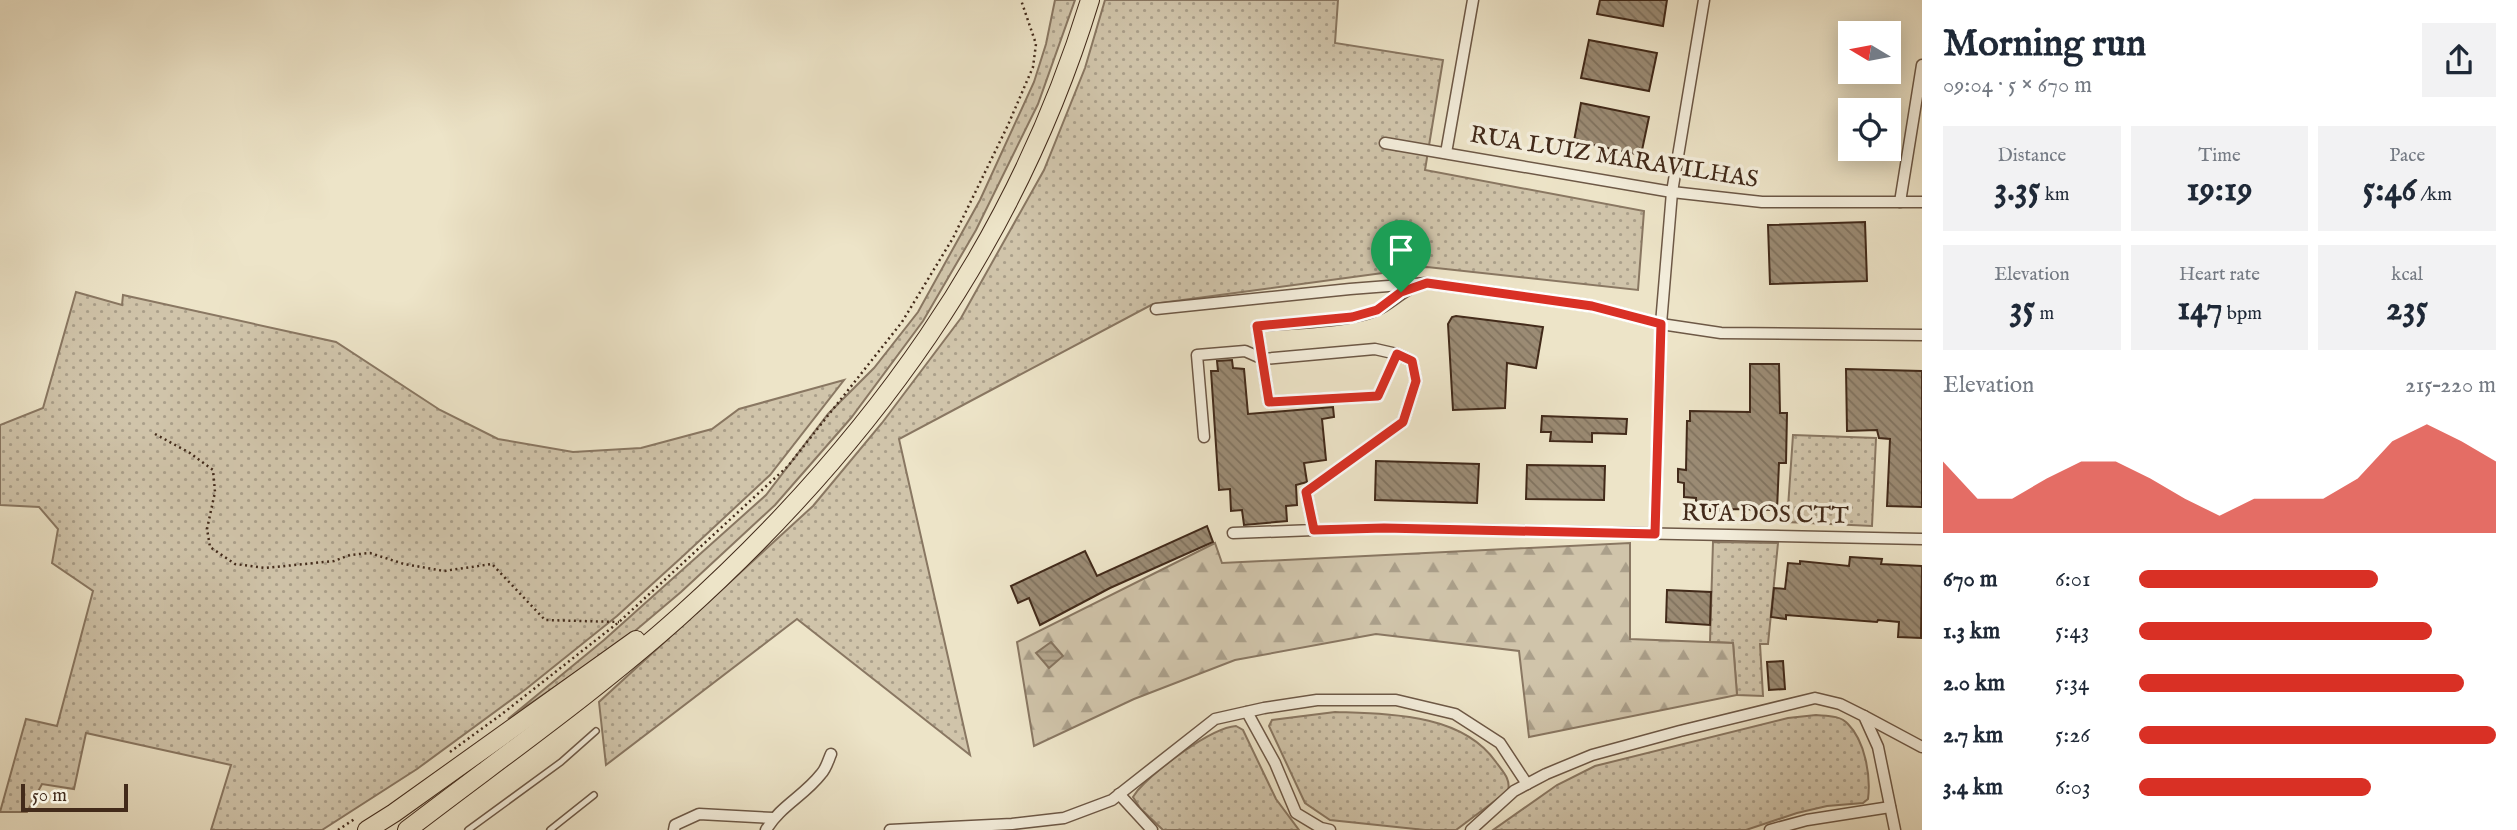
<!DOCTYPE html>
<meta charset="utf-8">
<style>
:root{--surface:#fff;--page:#f2f2f3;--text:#1f2937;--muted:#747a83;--accent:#d93025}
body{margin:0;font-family:"IM FELL English",serif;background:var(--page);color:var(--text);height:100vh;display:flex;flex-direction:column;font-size:26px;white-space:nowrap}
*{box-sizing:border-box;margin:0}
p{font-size:23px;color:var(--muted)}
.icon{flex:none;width:38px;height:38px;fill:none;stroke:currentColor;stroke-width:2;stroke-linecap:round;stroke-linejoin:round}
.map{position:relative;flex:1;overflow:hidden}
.sheet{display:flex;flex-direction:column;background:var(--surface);width:595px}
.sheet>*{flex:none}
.needle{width:46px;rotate:280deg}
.buttons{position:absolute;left:1838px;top:21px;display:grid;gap:14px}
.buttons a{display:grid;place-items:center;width:63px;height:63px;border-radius:0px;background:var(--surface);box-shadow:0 4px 18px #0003;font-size:35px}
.scale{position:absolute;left:21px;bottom:18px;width:107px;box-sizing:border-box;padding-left:7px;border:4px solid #422a1a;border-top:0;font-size:19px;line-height:24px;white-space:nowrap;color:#422a1a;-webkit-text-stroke:5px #f3eddb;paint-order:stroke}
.pin{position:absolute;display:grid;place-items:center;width:60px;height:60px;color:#fff;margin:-72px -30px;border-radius:50% 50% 50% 0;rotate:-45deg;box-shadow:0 0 7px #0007}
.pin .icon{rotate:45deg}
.round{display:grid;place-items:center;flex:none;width:74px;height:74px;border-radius:0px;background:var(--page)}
.headline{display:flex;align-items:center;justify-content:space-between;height:119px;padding:0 21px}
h1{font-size:38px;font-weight:700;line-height:52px}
.metrics{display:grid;grid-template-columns:repeat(3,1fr);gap:10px;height:119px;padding:7px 21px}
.metrics div{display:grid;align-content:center;border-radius:0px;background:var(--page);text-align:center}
.metrics b{font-size:35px;font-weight:700}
.metrics small{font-size:19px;font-weight:400}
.metrics p{font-size:19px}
.chart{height:196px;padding:14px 21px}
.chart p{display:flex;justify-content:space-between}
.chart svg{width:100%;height:126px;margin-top:7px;fill:var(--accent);opacity:.7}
ul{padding:0 21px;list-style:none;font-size:23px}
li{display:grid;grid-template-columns:112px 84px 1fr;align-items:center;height:52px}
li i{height:18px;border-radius:9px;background:var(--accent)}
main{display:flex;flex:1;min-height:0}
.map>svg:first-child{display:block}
.grass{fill:url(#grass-dots);stroke:#897762;stroke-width:2}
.forest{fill:url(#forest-firs);stroke:#897762;stroke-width:2}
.water{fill:url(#water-rules);stroke:#86745f;stroke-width:2}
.building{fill:url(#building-back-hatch);stroke:#422a1a;stroke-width:2}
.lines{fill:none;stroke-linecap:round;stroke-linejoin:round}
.service-casing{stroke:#6d5846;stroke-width:8}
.minor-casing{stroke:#6d5846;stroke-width:13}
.primary-casing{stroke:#422a1a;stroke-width:20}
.path{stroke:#422a1a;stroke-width:2.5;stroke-dasharray:2 3.5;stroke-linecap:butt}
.service{stroke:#f3eddb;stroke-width:5}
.minor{stroke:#f3eddb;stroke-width:10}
.primary{stroke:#ede4c8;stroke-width:18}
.route-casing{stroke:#fff;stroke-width:14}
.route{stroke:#d93025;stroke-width:9}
.labels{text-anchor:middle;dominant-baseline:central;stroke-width:7;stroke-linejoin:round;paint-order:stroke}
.street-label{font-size:24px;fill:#422a1a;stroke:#f3eddb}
</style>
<main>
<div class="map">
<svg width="1922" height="830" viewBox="0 0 1922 830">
<defs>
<pattern id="grass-dots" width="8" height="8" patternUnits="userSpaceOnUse" patternTransform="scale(1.75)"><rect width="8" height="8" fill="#d0c4aa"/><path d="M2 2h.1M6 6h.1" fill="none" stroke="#aa9f8a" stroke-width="1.8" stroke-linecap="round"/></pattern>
<pattern id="forest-firs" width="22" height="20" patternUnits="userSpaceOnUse" patternTransform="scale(1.75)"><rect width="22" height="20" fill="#d0c4aa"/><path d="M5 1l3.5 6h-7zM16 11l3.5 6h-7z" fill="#aa9f8a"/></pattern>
<pattern id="water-rules" width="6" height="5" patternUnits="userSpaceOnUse" patternTransform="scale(1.75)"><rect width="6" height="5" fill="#b3a58d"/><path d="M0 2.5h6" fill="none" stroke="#938772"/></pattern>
<pattern id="building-back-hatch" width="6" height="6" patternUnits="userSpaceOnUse" patternTransform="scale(1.75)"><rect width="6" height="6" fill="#9b8b74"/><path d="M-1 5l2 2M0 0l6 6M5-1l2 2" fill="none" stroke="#80725e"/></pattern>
</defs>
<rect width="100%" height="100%" fill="#ede4c8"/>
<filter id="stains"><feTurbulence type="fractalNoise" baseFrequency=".00286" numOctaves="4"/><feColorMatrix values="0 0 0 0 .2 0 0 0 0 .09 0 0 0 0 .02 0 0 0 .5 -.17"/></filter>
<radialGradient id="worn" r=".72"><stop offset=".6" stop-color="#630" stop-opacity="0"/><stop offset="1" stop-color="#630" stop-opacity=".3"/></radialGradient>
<!-- grass -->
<g class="grass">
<polygon points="1055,0 1075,0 1038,104 976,230 923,321 851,418 775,505 681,592 629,636 508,719 604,640 766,495 828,414 874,368 918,312 980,200 1034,82 1046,44"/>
<polygon points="1105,0 1338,0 1335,43 1443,60 1425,170 1644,211 1638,290 1427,267 1153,304 899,439 970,755 797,619 606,765 599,702 813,506 882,423 961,318 1044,170 1085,68"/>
<polygon points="76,292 122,305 123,295 336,342 440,410 498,439 573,452 641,448 712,429 739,409 844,380 770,475 682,557 617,616 526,689 417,769 322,830 211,830 231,765 86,733 74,789 42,784 27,812 0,812 26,719 57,726 93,591 52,563 58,529 39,507 0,505 0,425 43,408"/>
<polygon points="1793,435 1876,438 1872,526 1787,522"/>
<polygon points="1713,542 1778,543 1768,644 1760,644 1763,696 1737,695 1733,643 1710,642"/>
<path d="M1335 712C1389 714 1462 713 1496 762 1503 772 1511 779 1508 791L1456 830H1425L1330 820 1305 803 1269 726 1272 720Z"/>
<path d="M1816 715C1827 716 1840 715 1848 724 1865 741 1871 776 1868 799L1863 803 1827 806 1797 813 1746 830H1493L1557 785 1595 766 1788 718Z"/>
<path d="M1236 726 1243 730 1276 799 1299 830H1163L1140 808 1133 797 1138 790C1156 770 1210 728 1236 726Z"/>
</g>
<!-- forest -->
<polygon class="forest" points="1215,543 1222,563 1630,543 1630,639 1733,643 1737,695 1529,737 1519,651 1376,634 1235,660 1134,699 1034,746 1017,642"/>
<!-- water -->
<polygon class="water" points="1051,642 1063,656 1049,668 1036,653"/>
<!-- building -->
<g class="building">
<polygon points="1600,0 1667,0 1663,26 1597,14"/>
<polygon points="1589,40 1657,53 1649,91 1581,78"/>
<polygon points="1581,103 1649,117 1641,155 1574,141"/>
<polygon points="1865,222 1867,281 1770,284 1768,225"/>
<polygon points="1456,316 1543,327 1536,368 1507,363 1505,408 1453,410 1448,324 1452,317"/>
<polygon points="1232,360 1233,368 1244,369 1248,414 1333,407 1334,417 1322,419 1326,460 1304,463 1307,482 1296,485 1297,505 1286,506 1287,521 1244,525 1242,510 1231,511 1230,489 1219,490 1211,371 1218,371 1217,361"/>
<polygon points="1750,364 1779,364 1780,413 1787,413 1786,463 1779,463 1777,510 1728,509 1728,512 1710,511 1710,505 1696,504 1696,498 1684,497 1684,483 1678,482 1678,469 1686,470 1687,421 1690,421 1690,411 1750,412"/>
<polygon points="1846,369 1922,371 1922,507 1887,506 1890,439 1879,438 1877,430 1847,431"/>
<polygon points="1542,416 1627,419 1626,434 1592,433 1592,442 1550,441 1551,432 1541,432"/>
<polygon points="1376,461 1479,464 1477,503 1375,500"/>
<polygon points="1527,465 1605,466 1604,500 1526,499"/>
<polygon points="1207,526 1213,542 1110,588 1040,625 1029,598 1018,603 1011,586 1085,551 1097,576"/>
<polygon points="1850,557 1882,559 1881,564 1922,566 1921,638 1898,637 1899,622 1878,620 1877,622 1786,615 1786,619 1771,617 1774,588 1785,589 1788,563 1800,564 1800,561 1849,566"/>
<polygon points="1667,590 1711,592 1710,625 1666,622"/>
<polygon points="1783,661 1785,689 1769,690 1767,662"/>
</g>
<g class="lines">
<!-- service casing -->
<g class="service-casing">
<g id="service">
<polyline points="468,830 561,762 596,731"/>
<polyline points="550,830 594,795"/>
</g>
</g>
<!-- minor casing -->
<g class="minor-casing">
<g id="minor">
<polyline points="1385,143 1672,192 1762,202 1922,202"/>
<polyline points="1446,153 1473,0"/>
<polyline points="1900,202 1922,65"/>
<polyline points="1156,309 1350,289 1427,283 1592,306 1661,324 1721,333 1922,335"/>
<path d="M1204 437 1197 355 1245 351 1263 359 1375 349 1397 354 1378 396 1269 402 1257 326C1288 323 1350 322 1377 310 1390 304 1400 293 1414 287"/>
<polyline points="1314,530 1383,528 1922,539"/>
<polyline points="1233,533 1314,530 1306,492 1403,422 1416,381 1412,361 1397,354"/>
<polyline points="1655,534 1661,324 1672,192 1704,0"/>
<polyline points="1247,712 1275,763 1296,813 1321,828 1330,830"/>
<polyline points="1864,716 1922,747"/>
<polyline points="1119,794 1152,830"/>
<polyline points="674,830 675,825 699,814 773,818"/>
<path d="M766 830C780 806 804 796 821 774 826 769 828 761 831 754"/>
<polyline points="890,830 1012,824 1064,818 1112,800 1215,719 1264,708 1317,700 1396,700 1455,714 1500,743 1527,784"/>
<polyline points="1471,830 1514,791 1546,774 1592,755 1680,731 1815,698 1840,704 1864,716 1878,747 1895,830"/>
<polyline points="1770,830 1807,820 1890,807"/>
</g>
</g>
<!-- primary casing -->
<g class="primary-casing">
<g id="primary">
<polyline points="367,830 394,813 636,640"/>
<path d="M407 830C498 760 594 693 680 616 870 445 1015 246 1090 0"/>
</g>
</g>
<!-- path -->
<g class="path">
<polyline points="155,434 190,453 213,470 215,492 207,529 210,547 235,564 265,568 334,561 350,555 370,553 404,564 444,571 492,564 545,620 619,622"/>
<polyline points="450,752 502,714 619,622 788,466 902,322 953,238 1008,125 1033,67 1036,44 1021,0"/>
<polyline points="338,830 356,818"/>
</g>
<!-- service -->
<use href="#service" class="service"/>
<!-- minor -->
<use href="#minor" class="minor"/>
<!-- primary -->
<use href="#primary" class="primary"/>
</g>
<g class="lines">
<!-- route casing -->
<g class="route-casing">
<polygon id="route" points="1427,283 1592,306 1661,324 1655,534 1384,528 1314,530 1306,492 1403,422 1416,381 1412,361 1397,354 1378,396 1269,402 1257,326 1352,317 1377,310 1401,292"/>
</g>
<!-- route -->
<use href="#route" class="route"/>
</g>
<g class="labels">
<!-- street labels -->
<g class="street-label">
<text transform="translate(1614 158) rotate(9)">RUA LUIZ MARAVILHAS</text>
<text transform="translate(1765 515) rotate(1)">RUA DOS CTT</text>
</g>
</g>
<rect width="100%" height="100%" filter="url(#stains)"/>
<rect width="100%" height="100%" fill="url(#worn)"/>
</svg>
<div class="buttons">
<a><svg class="needle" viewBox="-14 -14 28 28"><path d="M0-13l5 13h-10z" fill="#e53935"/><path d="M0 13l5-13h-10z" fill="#747a83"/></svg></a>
<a><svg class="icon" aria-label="locate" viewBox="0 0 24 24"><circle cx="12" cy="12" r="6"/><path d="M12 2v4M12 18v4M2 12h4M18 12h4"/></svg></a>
</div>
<div class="scale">50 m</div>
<div class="pin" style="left:1401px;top:292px;background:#1e9e55"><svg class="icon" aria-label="arrive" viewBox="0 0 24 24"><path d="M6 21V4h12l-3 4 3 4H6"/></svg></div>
</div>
<section class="sheet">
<div class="headline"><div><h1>Morning run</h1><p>09:04 · 5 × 670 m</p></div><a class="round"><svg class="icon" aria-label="share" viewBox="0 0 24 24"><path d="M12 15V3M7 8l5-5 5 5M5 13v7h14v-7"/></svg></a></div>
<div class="metrics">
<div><p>Distance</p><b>3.35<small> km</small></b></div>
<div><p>Time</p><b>19:19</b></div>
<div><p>Pace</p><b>5:46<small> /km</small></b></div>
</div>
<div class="metrics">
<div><p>Elevation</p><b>35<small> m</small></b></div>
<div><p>Heart rate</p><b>147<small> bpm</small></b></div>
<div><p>kcal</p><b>235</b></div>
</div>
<div class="chart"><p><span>Elevation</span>215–220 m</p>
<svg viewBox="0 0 160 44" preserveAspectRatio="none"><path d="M0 44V19L10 32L20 32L30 25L40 19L50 19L60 25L70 32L80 38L90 32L100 32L110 32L120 25L130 12L140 6L150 12L160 19V44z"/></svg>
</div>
<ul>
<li><b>670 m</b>6:01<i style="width:67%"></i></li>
<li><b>1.3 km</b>5:43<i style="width:82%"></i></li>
<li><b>2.0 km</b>5:34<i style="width:91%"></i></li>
<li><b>2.7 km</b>5:26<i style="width:100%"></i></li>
<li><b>3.4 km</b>6:03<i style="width:65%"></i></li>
</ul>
</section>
</main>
